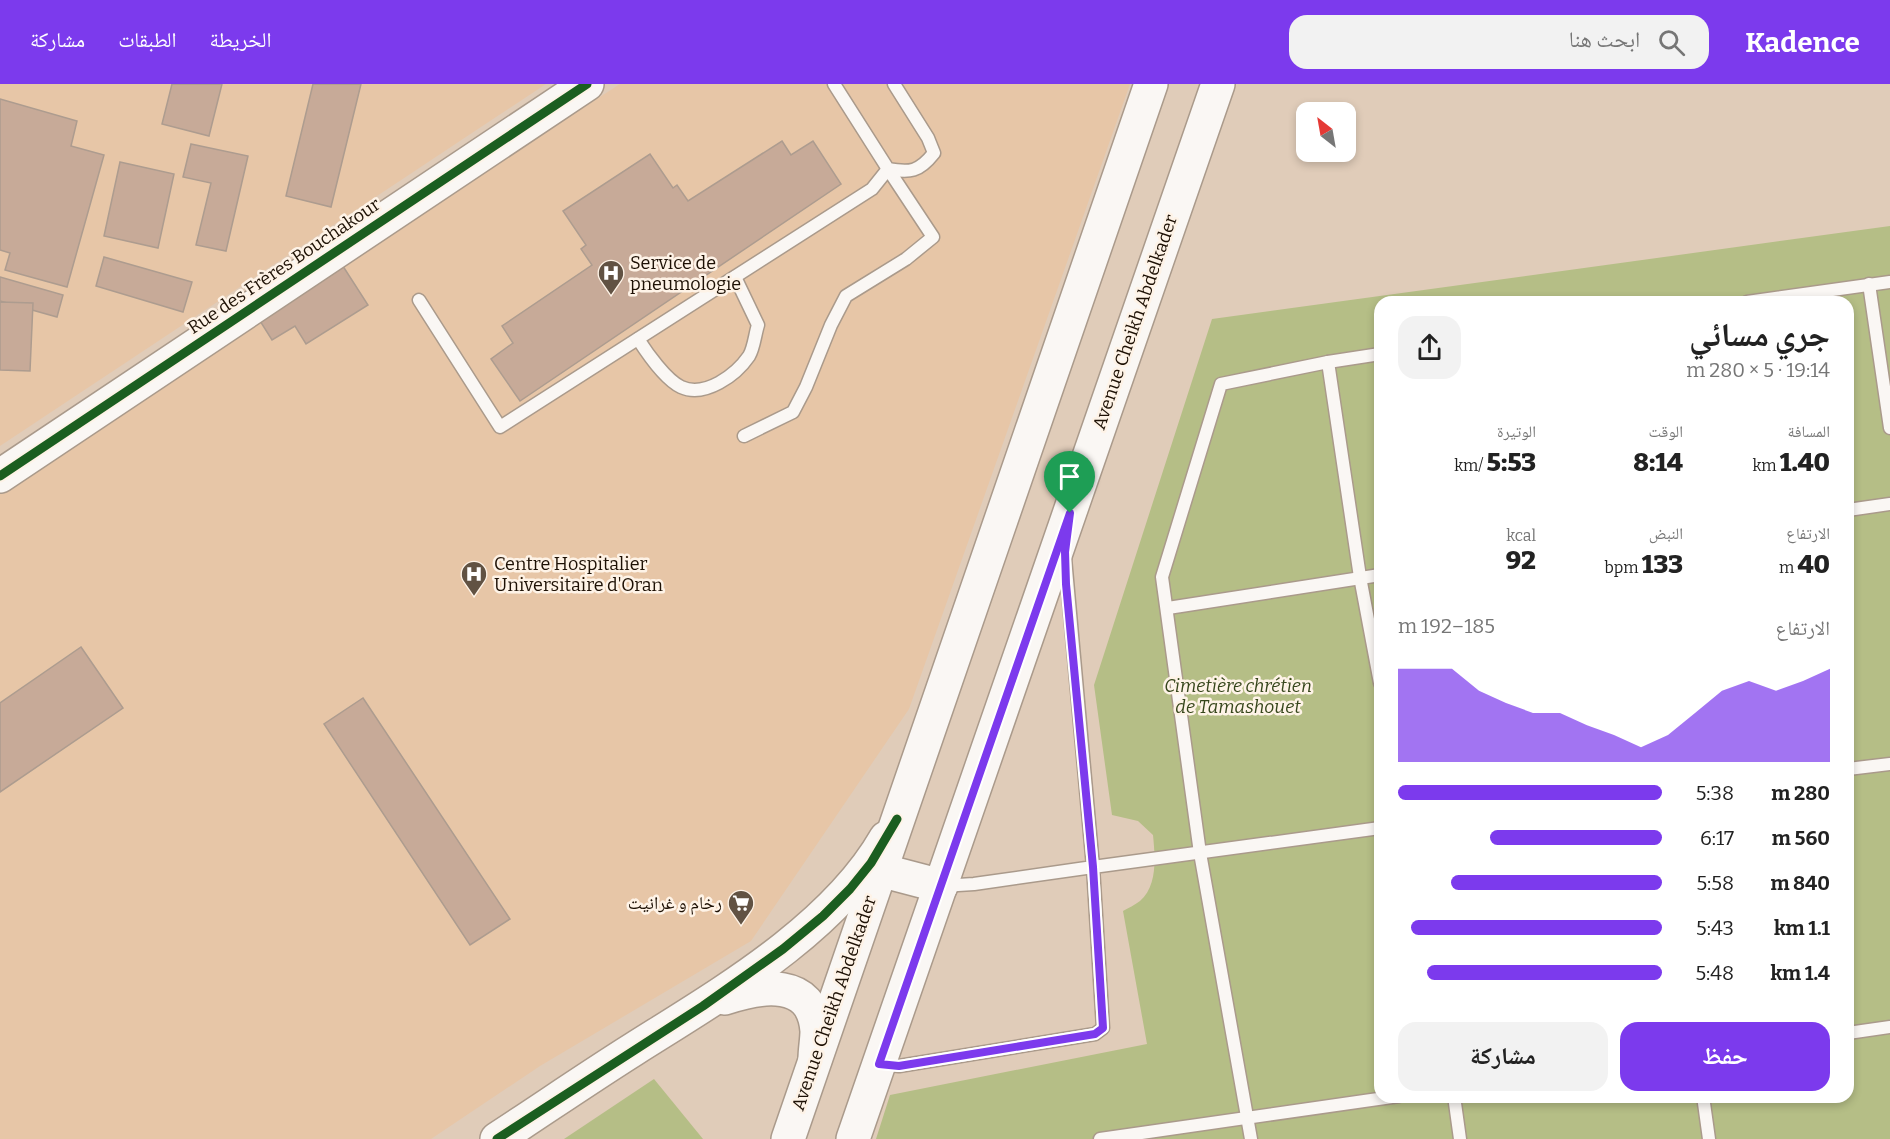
<!DOCTYPE html>
<html lang="ar">
<meta charset="utf-8">
<style>
:root{--surface:#fff;--page:#f2f2f2;--text:#222;--muted:#767676;--accent:#7c3aed}
body{margin:0;font-family:Bitter,"Noto Naskh Arabic",serif;background:var(--page);color:var(--text);direction:rtl;height:100vh;display:flex;flex-direction:column;font-size:22px;white-space:nowrap}
*{box-sizing:border-box;margin:0}
p{font-size:20px;color:var(--muted)}
.icon{flex:none;width:33px;height:33px;fill:none;stroke:currentColor;stroke-width:2;stroke-linecap:round;stroke-linejoin:round}
.map{position:relative;flex:1;overflow:hidden;direction:ltr}
.drawer{position:absolute;left:1374px;top:212px;width:480px;height:807px;display:flex;flex-direction:column;background:var(--surface);border-radius:18px;box-shadow:0 3px 9px #0003;direction:rtl}
.drawer>*{flex:none}
.needle{width:39px;rotate:329deg}
.tools{position:absolute;left:1296px;top:18px;display:grid;gap:12px}
.tools a{display:grid;place-items:center;width:60px;height:60px;border-radius:12px;background:var(--surface);box-shadow:0 3px 9px #0003;font-size:30px}
.pin{position:absolute;display:grid;place-items:center;width:51px;height:51px;color:#fff;margin:-62px -26px;border-radius:50% 50% 50% 0;rotate:-45deg;box-shadow:0 0 6px #0007}
.pin .icon{rotate:45deg}
.round{display:grid;place-items:center;flex:none;width:63px;height:63px;border-radius:18px;background:var(--page)}
.overview{display:flex;align-items:center;justify-content:space-between;height:102px;padding:0 24px}
h1{font-size:33px;font-weight:800;line-height:45px}
.figures{display:grid;grid-template-columns:repeat(3,1fr);gap:9px;height:102px;padding:6px 24px}
.figures div{display:grid;align-content:center}
.figures b{font-size:26px;font-weight:800}
.figures small{font-size:16px;font-weight:400}
.figures p{font-size:16px}
.chart{height:168px;padding:12px 24px}
.chart p{display:flex;justify-content:space-between}
.chart svg{width:100%;height:108px;margin-top:6px;fill:var(--accent);opacity:.7}
.primary-button{display:flex;gap:12px;margin-top:auto;padding:12px 24px}
.primary-button a{flex:1;height:69px;border-radius:18px;background:var(--accent);color:#fff;font-size:24px;font-weight:800;line-height:69px;text-align:center}
.primary-button a+a{background:var(--page);color:var(--text)}
ul{padding:0 24px;list-style:none;font-size:20px}
li{display:grid;grid-template-columns:96px 72px 1fr;align-items:center;height:45px}
li i{height:15px;border-radius:8px;background:var(--accent)}
header{display:flex;align-items:center;gap:36px;box-sizing:border-box;height:84px;padding:0 30px;background:var(--accent);color:#fff}
header strong{font-size:28px}
nav{display:flex;gap:33px;margin-inline-start:auto;font-size:21px}
.search{width:420px;height:54px;background:var(--page);display:flex;align-items:center;gap:15px;box-sizing:border-box;padding:0 21px;border-radius:18px;color:var(--muted);font-size:22px}
.map>svg:first-child{display:block}
.built{fill:#e7c6a7}
.green{fill:#b5be86;fill-rule:evenodd}
.building{fill:#c7aa98;stroke:#ad9c8f;stroke-width:1.5}
.lines{fill:none;stroke-linecap:round;stroke-linejoin:round}
.lane-casing{stroke:#aa9a8b;stroke-width:15}
.secondary-casing{stroke:#aa9a8b;stroke-width:36}
.primary-casing{stroke:#aa9a8b;stroke-width:36}
.lane{stroke:#faf7f4;stroke-width:12}
.secondary{stroke:#faf7f4;stroke-width:33}
.primary{stroke:#faf7f4;stroke-width:33}
.cycleway-casing{stroke:#fef3e7;stroke-width:13}
.cycleway{stroke:#1b5e20;stroke-width:9}
.route-casing{stroke:#fff;stroke-width:12}
.route{stroke:#7c3aed;stroke-width:8}
.labels{text-anchor:middle;dominant-baseline:central;stroke-width:5;stroke-linejoin:round;paint-order:stroke}
.poi-label{font-size:18px;fill:#1d1004;stroke:#fef3e7;text-anchor:start}
.street-label{font-size:18px;fill:#1d1004;stroke:#fef3e7}
.park-label{font-size:18px;font-style:italic;fill:#36461b;stroke:#fef3e7}
</style>
<header>
<strong>Kadence</strong>
<div class="search"><svg class="icon" aria-label="search" viewBox="0 0 24 24"><circle cx="10" cy="10" r="6"/><path d="M15 15l6 6"/></svg>ابحث هنا</div>
<nav><a>الخريطة</a><a>الطبقات</a><a>مشاركة</a></nav>
</header>
<div class="map">
<svg width="1890" height="1055" viewBox="0 0 1890 1055">
<rect width="100%" height="100%" fill="#e0ccb9"/>
<!-- built -->
<g class="built">
<polygon points="0,0 546,0 0,362"/>
<polygon points="620,0 1130,0 909,625 751,857 540,982 431,1055 0,1055 0,401"/>
</g>
<!-- green -->
<g class="green">
<path d="M1890 142V1055H876L890 1011 1147 960 1123 827C1128 824 1135 821 1140 817 1158 802 1155 772 1153 751L1138 737 1112 731 1094 601 1212 235ZM1380 218H1848V1012H1380Z"/>
<polygon points="654,995 703,1055 564,1055"/>
</g>
<!-- building -->
<g class="building">
<polygon points="172,0 222,0 209,52 162,40"/>
<polygon points="313,0 361,0 331,123 286,112"/>
<polygon points="0,15 77,37 71,62 104,71 67,203 5,186 10,169 0,166"/>
<polygon points="782,57 791,71 813,57 841,100 520,317 491,275 513,259 502,242 592,181 581,165 586,161 563,127 650,70 673,104 677,101 688,117"/>
<polygon points="191,60 248,72 226,167 196,161 211,99 183,93"/>
<polygon points="120,78 174,90 158,164 104,152"/>
<polygon points="104,173 192,198 183,228 96,202"/>
<polygon points="339,176 368,221 306,260 295,242 272,256 255,229"/>
<polygon points="0,193 63,211 57,233 0,217"/>
<polygon points="0,218 33,219 30,287 0,286"/>
<polygon points="81,563 123,624 0,708 0,619"/>
<polygon points="363,614 510,835 470,861 324,640"/>
</g>
<g class="lines">
<!-- lane casing -->
<g class="lane-casing">
<g id="lane">
<path d="M834 0 888 85C910 89 919 88 934 69L928 54 894 0"/>
<polyline points="1869,200 1890,344"/>
<polyline points="419,216 500,343 872,105 888,85 933,153 906,175 846,212 831,241 806,303 793,328 744,352"/>
<polyline points="1747,218 1890,198"/>
<path d="M638 255C647 269 666 296 681 303 705 314 736 291 749 272 754 264 755 250 758 241L735 193"/>
<polyline points="1328,278 1360,493 1380,599"/>
<polyline points="1848,426 1890,420"/>
<polyline points="1168,524 1380,491"/>
<polyline points="1848,685 1890,680"/>
<polyline points="942,802 974,800 1093,783 1065,474"/>
<polyline points="1848,949 1890,943"/>
<polyline points="882,980 899,982 1095,950 1103,944 1093,783 1380,744"/>
<polyline points="1454,1012 1460,1055"/>
<polyline points="1703,1012 1709,1055"/>
<polyline points="1100,1055 1399,1012"/>
<polyline points="1251,1055 1200,769 1162,493 1221,300 1328,278 1380,270"/>
</g>
</g>
<!-- secondary casing -->
<g class="secondary-casing">
<g id="secondary">
<polyline points="0,392 587,0"/>
<path d="M725 914C760 902 813 893 817 947 817 956 815 966 815 975"/>
<path d="M497 1055C543 1025 588 994 634 965 721 910 834 845 886 754"/>
</g>
</g>
<!-- primary casing -->
<g class="primary-casing">
<g id="primary">
<polyline points="880,786 941,802"/>
<polyline points="788,1055 1151,0"/>
<polyline points="853,1055 1218,0"/>
</g>
</g>
<!-- lane -->
<use href="#lane" class="lane"/>
<!-- secondary -->
<use href="#secondary" class="secondary"/>
<!-- primary -->
<use href="#primary" class="primary"/>
<!-- cycleway casing -->
<g class="cycleway-casing">
<g id="cycleway">
<polyline points="0,392 587,0"/>
<polyline points="497,1055 703,922 783,865 823,832 850,805 871,779 897,735"/>
</g>
</g>
<!-- cycleway -->
<use href="#cycleway" class="cycleway"/>
</g>
<g class="lines">
<!-- route casing -->
<g class="route-casing">
<polygon id="route" points="1070,429 1065,468 1066,500 1093,783 1103,944 1095,950 899,982 879,980"/>
</g>
<!-- route -->
<use href="#route" class="route"/>
</g>
<!-- icons -->
<defs>
<g id="hospital-pin" transform="scale(1.35)"><path d="M0 17L-7.5 6A9.5 9.5 0 1 1 7.5 6Z" fill="#615243" stroke="#fef3e7"/><path d="M-5-5h3v3.5h4V-5h3V5h-3V1.5h-4V5h-3Z" fill="#fff"/></g>
<g id="supermarket-pin" transform="scale(1.35)"><path d="M0 17L-7.5 6A9.5 9.5 0 1 1 7.5 6Z" fill="#615243" stroke="#fef3e7"/><path d="M-6-5.5h2.5l.6 2H6L4.5 2H-2.5L-4.4-4H-6ZM-1.5 3.2a1.3 1.3 0 1 0 .1 0ZM3 3.2a1.3 1.3 0 1 0 .1 0Z" fill="#fff"/></g>
</defs>
<g fill-rule="evenodd">
<use href="#hospital-pin" x="611" y="189"/>
<use href="#hospital-pin" x="474" y="490"/>
<use href="#supermarket-pin" x="741" y="819"/>
</g>
<g class="labels">
<!-- poi labels -->
<g class="poi-label">
<text x="630" y="179">Service de<tspan x="630" dy="21">pneumologie</tspan></text>
<text x="494" y="480">Centre Hospitalier<tspan x="494" dy="21">Universitaire d'Oran</tspan></text>
<text x="722" y="819" text-anchor="end">رخام و غرانيت</text>
</g>
<!-- street labels -->
<g class="street-label">
<text transform="translate(284 182) rotate(-34)">Rue des Frères Bouchakour</text>
<text transform="translate(1135 238) rotate(-71)">Avenue Cheikh Abdelkader</text>
<text transform="translate(834 919) rotate(-71)">Avenue Cheikh Abdelkader</text>
</g>
<!-- park labels -->
<g class="park-label">
<text x="1238" y="602">Cimetière chrétien<tspan x="1238" dy="21">de Tamashouet</tspan></text>
</g>
</g>
</svg>
<div class="tools">
<a><svg class="needle" viewBox="-14 -14 28 28"><path d="M0-13l5 13h-10z" fill="#e53935"/><path d="M0 13l5-13h-10z" fill="#767676"/></svg></a>
</div>
<div class="pin" style="left:1070px;top:429px;background:#1e9e55"><svg class="icon" aria-label="arrive" viewBox="0 0 24 24"><path d="M6 21V4h12l-3 4 3 4H6"/></svg></div>
<section class="drawer">
<div class="overview"><div><h1>جري مسائي</h1><p>19:14 · 5 × 280 m</p></div><a class="round"><svg class="icon" aria-label="share" viewBox="0 0 24 24"><path d="M12 15V3M7 8l5-5 5 5M5 13v7h14v-7"/></svg></a></div>
<div class="figures">
<div><p>المسافة</p><b>1.40<small> km</small></b></div>
<div><p>الوقت</p><b>8:14</b></div>
<div><p>الوتيرة</p><b>5:53<small> /km</small></b></div>
</div>
<div class="figures">
<div><p>الارتفاع</p><b>40<small> m</small></b></div>
<div><p>النبض</p><b>133<small> bpm</small></b></div>
<div><p>kcal</p><b>92</b></div>
</div>
<div class="chart"><p><span>الارتفاع</span>185–192 m</p>
<svg viewBox="0 0 160 44" preserveAspectRatio="none"><path d="M0 44V6L10 6L20 6L30 15L40 20L50 24L60 24L70 29L80 33L90 38L100 33L110 24L120 15L130 11L140 15L150 11L160 6V44z"/></svg>
</div>
<ul>
<li><b>280 m</b>5:38<i style="width:100%"></i></li>
<li><b>560 m</b>6:17<i style="width:65%"></i></li>
<li><b>840 m</b>5:58<i style="width:80%"></i></li>
<li><b>1.1 km</b>5:43<i style="width:95%"></i></li>
<li><b>1.4 km</b>5:48<i style="width:89%"></i></li>
</ul>
<div class="primary-button"><a>حفظ</a><a>مشاركة</a></div>
</section>
</div>
